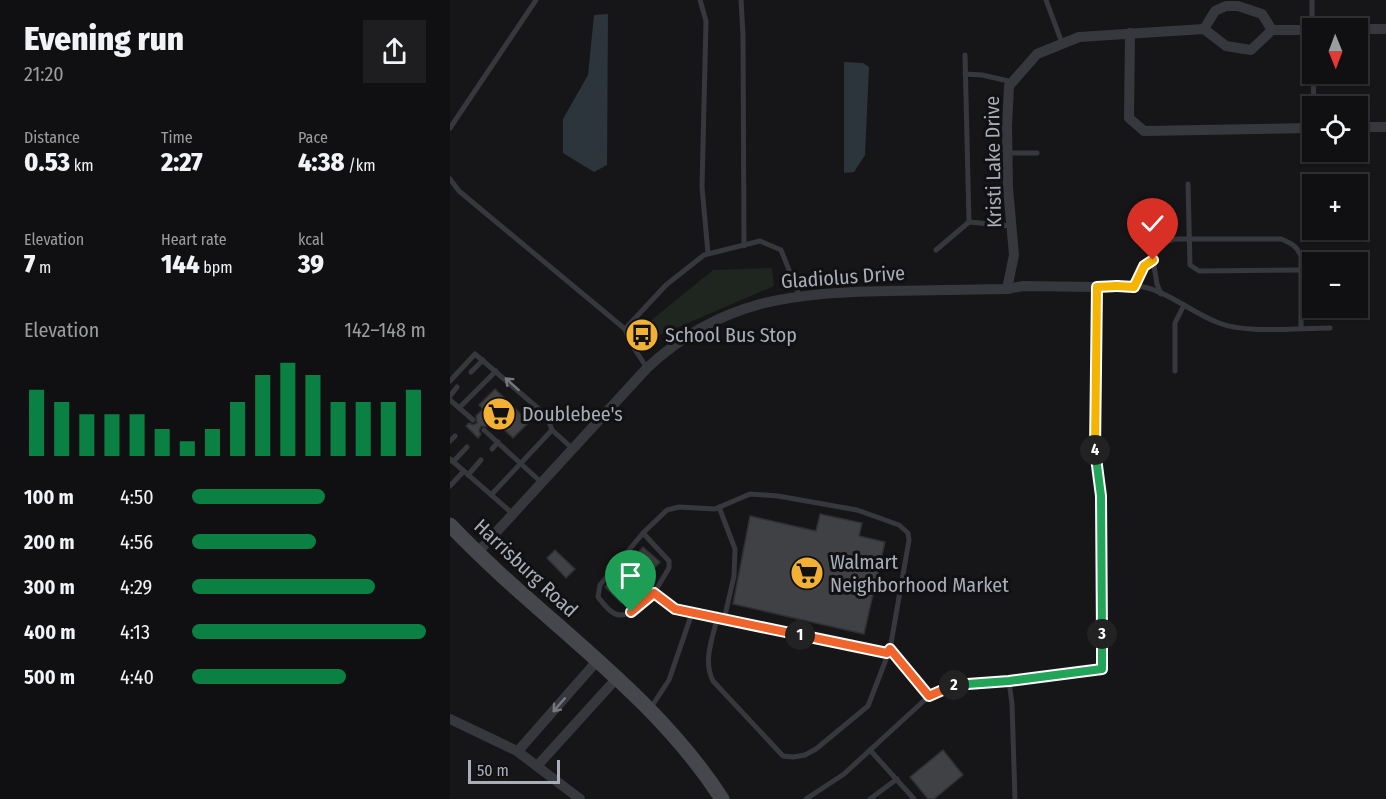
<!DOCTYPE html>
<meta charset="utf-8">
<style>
:root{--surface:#101012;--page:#1e1e20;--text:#f1f3f6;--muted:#9c9d9f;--line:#303032;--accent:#0b8043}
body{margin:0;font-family:"Fira Sans Condensed",sans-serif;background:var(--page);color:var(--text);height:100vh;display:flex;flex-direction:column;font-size:22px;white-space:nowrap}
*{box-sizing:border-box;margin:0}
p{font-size:20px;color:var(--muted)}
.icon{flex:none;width:33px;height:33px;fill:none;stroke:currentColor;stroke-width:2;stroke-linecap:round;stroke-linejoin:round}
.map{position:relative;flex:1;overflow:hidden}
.sheet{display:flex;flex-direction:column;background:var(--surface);width:450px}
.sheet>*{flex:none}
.needle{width:39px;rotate:179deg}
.fabs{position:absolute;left:852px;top:18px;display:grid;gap:12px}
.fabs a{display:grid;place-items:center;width:66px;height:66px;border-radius:0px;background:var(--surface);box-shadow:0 2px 4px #0004,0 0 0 2px var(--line);font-size:30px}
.scale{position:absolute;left:18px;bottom:15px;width:92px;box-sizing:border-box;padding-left:6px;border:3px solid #a8adb8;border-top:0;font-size:16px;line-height:21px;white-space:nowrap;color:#a8adb8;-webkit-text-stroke:4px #111113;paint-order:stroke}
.pin{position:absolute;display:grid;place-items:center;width:51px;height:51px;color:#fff;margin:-62px -26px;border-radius:50% 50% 50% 0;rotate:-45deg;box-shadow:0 0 6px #0007}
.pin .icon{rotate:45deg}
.km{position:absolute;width:30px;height:30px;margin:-15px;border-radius:50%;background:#222;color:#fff;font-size:16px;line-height:30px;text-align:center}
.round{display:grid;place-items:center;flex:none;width:63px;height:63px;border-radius:0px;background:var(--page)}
.head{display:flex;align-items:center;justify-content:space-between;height:102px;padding:0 24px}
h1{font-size:33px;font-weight:800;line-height:45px}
.stats{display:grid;grid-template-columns:repeat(3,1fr);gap:9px;height:102px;padding:6px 24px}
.stats div{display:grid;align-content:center}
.stats b{font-size:26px;font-weight:800}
.stats small{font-size:16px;font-weight:400}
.stats p{font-size:16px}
.chart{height:168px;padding:12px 24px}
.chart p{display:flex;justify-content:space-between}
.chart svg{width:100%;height:108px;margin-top:6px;stroke:var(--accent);stroke-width:6}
ul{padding:0 24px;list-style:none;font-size:20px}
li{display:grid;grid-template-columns:96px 72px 1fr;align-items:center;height:45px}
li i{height:15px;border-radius:8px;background:var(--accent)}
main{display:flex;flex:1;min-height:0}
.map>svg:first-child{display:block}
.green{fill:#1e261f}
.water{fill:#2c353c}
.building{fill:#404145;stroke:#303034;stroke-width:1.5}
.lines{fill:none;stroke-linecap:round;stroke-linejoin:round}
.service{stroke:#37383d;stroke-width:5}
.minor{stroke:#37383d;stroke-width:10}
.secondary{stroke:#45474d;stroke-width:15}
.oneway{stroke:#757881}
.split-1-casing{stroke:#fff;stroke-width:12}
.split-2-casing{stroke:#fff;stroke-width:12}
.split-3-casing{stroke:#fff;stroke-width:12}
.split-4-casing{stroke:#fff;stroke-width:12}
.split-5-casing{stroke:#fff;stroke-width:12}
.split-6-casing{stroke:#fff;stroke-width:12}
.split-1{stroke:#f0652b;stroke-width:8}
.split-2{stroke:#f0652b;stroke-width:8}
.split-3{stroke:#22a559;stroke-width:8}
.split-4{stroke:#22a559;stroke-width:8}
.split-5{stroke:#f5b400;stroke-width:8}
.split-6{stroke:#f5b400;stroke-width:8}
.labels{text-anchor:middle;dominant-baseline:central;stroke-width:6;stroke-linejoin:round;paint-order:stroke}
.street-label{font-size:20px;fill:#a8adb8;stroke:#111113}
.poi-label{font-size:20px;fill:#a8adb8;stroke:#111113;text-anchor:start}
</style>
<main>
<section class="sheet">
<div class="head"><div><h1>Evening run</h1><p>21:20</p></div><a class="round"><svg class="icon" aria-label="share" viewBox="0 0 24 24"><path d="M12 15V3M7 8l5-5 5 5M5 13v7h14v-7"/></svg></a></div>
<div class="stats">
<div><p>Distance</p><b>0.53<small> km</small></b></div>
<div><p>Time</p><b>2:27</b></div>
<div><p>Pace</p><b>4:38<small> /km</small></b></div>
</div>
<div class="stats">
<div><p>Elevation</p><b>7<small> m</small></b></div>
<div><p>Heart rate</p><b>144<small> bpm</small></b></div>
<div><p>kcal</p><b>39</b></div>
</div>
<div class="chart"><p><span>Elevation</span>142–148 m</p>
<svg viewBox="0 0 160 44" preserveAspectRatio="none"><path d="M5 44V17M15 44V22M25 44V27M35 44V27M45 44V27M55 44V33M65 44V38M75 44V33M85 44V22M95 44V11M105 44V6M115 44V11M125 44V22M135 44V22M145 44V22M155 44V17"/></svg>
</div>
<ul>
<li><b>100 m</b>4:50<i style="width:57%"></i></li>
<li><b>200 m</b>4:56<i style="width:53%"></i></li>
<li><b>300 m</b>4:29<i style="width:78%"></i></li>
<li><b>400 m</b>4:13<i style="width:100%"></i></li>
<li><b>500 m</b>4:40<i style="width:66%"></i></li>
</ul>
</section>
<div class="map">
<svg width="936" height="799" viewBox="0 0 936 799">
<rect width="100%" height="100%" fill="#161618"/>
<!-- green -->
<polygon class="green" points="322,268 324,286 201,339 193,327 263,270"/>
<!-- water -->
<g class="water">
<polygon points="158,14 157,165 144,172 113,153 113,119 138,75 144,15"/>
<polygon points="394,62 413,63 419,67 415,155 404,172 394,173"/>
</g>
<!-- building -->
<g class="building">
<polygon points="45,389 79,422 63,438 44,420 38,427 31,426 29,431 31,434 28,438 16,426 19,423 23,425 27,423 26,416 33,409 29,405"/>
<polygon points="370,514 412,523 409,536 435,542 414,634 283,604 300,516 366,531"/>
<polygon points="193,547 210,562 171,603 155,587"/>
<polygon points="105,550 125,569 116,578 97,558"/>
<polygon points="493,750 513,775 484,799 478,799 460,777"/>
</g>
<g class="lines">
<!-- service -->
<g class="service">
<polyline points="250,0 256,21 252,187 258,253"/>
<polyline points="291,0 293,35 294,246"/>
<polyline points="596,0 612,43"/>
<polyline points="862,0 862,30"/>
<polyline points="515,55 519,222"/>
<polyline points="515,74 532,75 563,82"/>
<polyline points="863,74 864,106"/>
<polyline points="0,128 86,0"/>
<polyline points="557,153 587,153"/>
<polyline points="0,179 9,191 175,329 180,342 197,368"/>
<polyline points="738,184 740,265 749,271 851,270"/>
<polyline points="486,250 519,222 561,226"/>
<path d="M703 260C708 247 712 242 725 239H831C841 243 847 246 851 256V328"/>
<polyline points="684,287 694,266 703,260 707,284 711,294"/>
<polyline points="175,329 216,285 254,255 310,241 331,250 349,295"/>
<polyline points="725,371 725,323 734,305"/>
<polyline points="21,372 33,360"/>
<polyline points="0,381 25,354 97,416 102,430"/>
<polyline points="0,396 7,387"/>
<polyline points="0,400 23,420"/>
<polyline points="9,408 46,371"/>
<polyline points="34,430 92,483"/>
<polyline points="0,441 5,436"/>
<polyline points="42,449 48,442"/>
<polyline points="0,459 63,514"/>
<polyline points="3,462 17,447"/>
<polyline points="18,475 31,460"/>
<polyline points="0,486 14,471"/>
<polyline points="41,495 102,430 123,449"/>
<polyline points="269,507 285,549 284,576 274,620"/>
<polyline points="193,533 217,510 229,507 265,509 300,494 328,496 407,510 449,525 458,533 459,540 440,649 479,696"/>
<path d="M242 613 267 619C262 639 253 662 263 681L333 756 343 757 355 755 366 749 418 706 440 649"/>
<polyline points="267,619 437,653"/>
<path d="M559 681 652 669 651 496 644 445 647 287C663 286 682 284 698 288 723 295 744 314 769 323 796 334 849 328 880 328"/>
<path d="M200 709 219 680 242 613 225 609 204 593C194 601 176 623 162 612 157 609 152 602 148 597L150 585 193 533 219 561V568L204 593"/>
<polyline points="420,750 464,799"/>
<polyline points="356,799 394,774 479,696 508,683 559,681 562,704 565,799"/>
<polyline points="420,799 447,779"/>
</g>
<!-- minor -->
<g class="minor">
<polyline points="754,29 765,11 776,6 788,6 812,14 822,30"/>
<polyline points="908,29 936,29"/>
<polyline points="680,33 679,118 694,131 862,128"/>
<polyline points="908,127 936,127"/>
<polyline points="557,289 564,255 558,188 557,126 559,86 587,54 629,37 754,29 776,46 801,50 822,30 862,30"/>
<path d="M27 553 197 368C271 299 342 293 438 291 478 290 517 290 557 289L573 286 647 287"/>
<polyline points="0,719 67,751 130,799"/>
<polyline points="68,751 147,661"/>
<polyline points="87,766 166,679"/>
</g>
<!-- secondary -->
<path class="secondary" d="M0 525C88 618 202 690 272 799"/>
</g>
<!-- one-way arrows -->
<defs><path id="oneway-shaft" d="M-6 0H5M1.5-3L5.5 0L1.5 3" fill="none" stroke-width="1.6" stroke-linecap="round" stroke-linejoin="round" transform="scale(1.5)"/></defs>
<g class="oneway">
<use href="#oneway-shaft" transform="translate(62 384) rotate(-138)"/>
<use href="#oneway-shaft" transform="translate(109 705) rotate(131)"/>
</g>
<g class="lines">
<!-- split-1 casing -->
<g class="split-1-casing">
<polyline id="split-1" points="181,612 204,593 225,609 350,635"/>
</g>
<!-- split-2 casing -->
<g class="split-2-casing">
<polyline id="split-2" points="350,635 437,653 440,649 479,696 504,685"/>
</g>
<!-- split-3 casing -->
<g class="split-3-casing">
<polyline id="split-3" points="504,685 559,681 652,669 652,634"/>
</g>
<!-- split-4 casing -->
<g class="split-4-casing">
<polyline id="split-4" points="645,450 651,496 652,634"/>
</g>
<!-- split-5 casing -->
<g class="split-5-casing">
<polyline id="split-5" points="645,450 647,287 667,286"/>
</g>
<!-- split-6 casing -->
<g class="split-6-casing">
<polyline id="split-6" points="667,286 684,287 694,266 703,260"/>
</g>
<!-- split-1 -->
<use href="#split-1" class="split-1"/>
<!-- split-2 -->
<use href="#split-2" class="split-2"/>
<!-- split-3 -->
<use href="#split-3" class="split-3"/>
<!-- split-4 -->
<use href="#split-4" class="split-4"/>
<!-- split-5 -->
<use href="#split-5" class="split-5"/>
<!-- split-6 -->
<use href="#split-6" class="split-6"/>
</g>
<!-- icons -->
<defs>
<g id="bus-disc" transform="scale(1.725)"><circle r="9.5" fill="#f2b134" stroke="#111113"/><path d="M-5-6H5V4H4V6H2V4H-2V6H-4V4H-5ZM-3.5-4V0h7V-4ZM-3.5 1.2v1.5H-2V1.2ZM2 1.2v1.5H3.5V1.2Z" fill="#111"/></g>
<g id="supermarket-disc" transform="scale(1.725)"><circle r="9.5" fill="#f2b134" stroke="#111113"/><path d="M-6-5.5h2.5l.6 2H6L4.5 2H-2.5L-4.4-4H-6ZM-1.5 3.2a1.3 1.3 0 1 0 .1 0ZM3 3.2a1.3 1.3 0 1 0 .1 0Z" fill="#111"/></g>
</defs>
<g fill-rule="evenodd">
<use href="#bus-disc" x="192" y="335"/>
<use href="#supermarket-disc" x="49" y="414"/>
<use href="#supermarket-disc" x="357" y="573"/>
</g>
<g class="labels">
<!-- street labels -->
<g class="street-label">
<text transform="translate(543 162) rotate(-91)">Kristi Lake Drive</text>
<text transform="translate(393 277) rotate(-4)">Gladiolus Drive</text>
<text transform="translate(76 568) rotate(43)">Harrisburg Road</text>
</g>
<!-- poi labels -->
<g class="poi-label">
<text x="215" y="335">School Bus Stop</text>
<text x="72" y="414">Doublebee's</text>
<text x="380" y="562">Walmart<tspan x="380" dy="23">Neighborhood Market</tspan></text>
</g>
</g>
</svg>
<div class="fabs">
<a><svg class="needle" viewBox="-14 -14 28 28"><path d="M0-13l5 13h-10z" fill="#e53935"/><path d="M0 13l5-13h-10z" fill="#9c9d9f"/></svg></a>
<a><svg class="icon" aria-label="locate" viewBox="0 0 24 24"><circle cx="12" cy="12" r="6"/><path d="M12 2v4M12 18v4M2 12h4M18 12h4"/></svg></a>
<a>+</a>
<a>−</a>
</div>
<div class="scale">50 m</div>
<div class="pin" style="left:181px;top:612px;background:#1e9e55"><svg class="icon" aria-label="arrive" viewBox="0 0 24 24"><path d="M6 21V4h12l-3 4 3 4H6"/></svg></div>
<div class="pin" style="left:703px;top:260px;background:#d93025"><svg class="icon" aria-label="check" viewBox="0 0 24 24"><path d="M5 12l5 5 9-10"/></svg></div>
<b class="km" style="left:350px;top:635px">1</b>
<b class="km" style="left:504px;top:685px">2</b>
<b class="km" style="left:652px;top:634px">3</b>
<b class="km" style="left:645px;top:450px">4</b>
</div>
</main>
